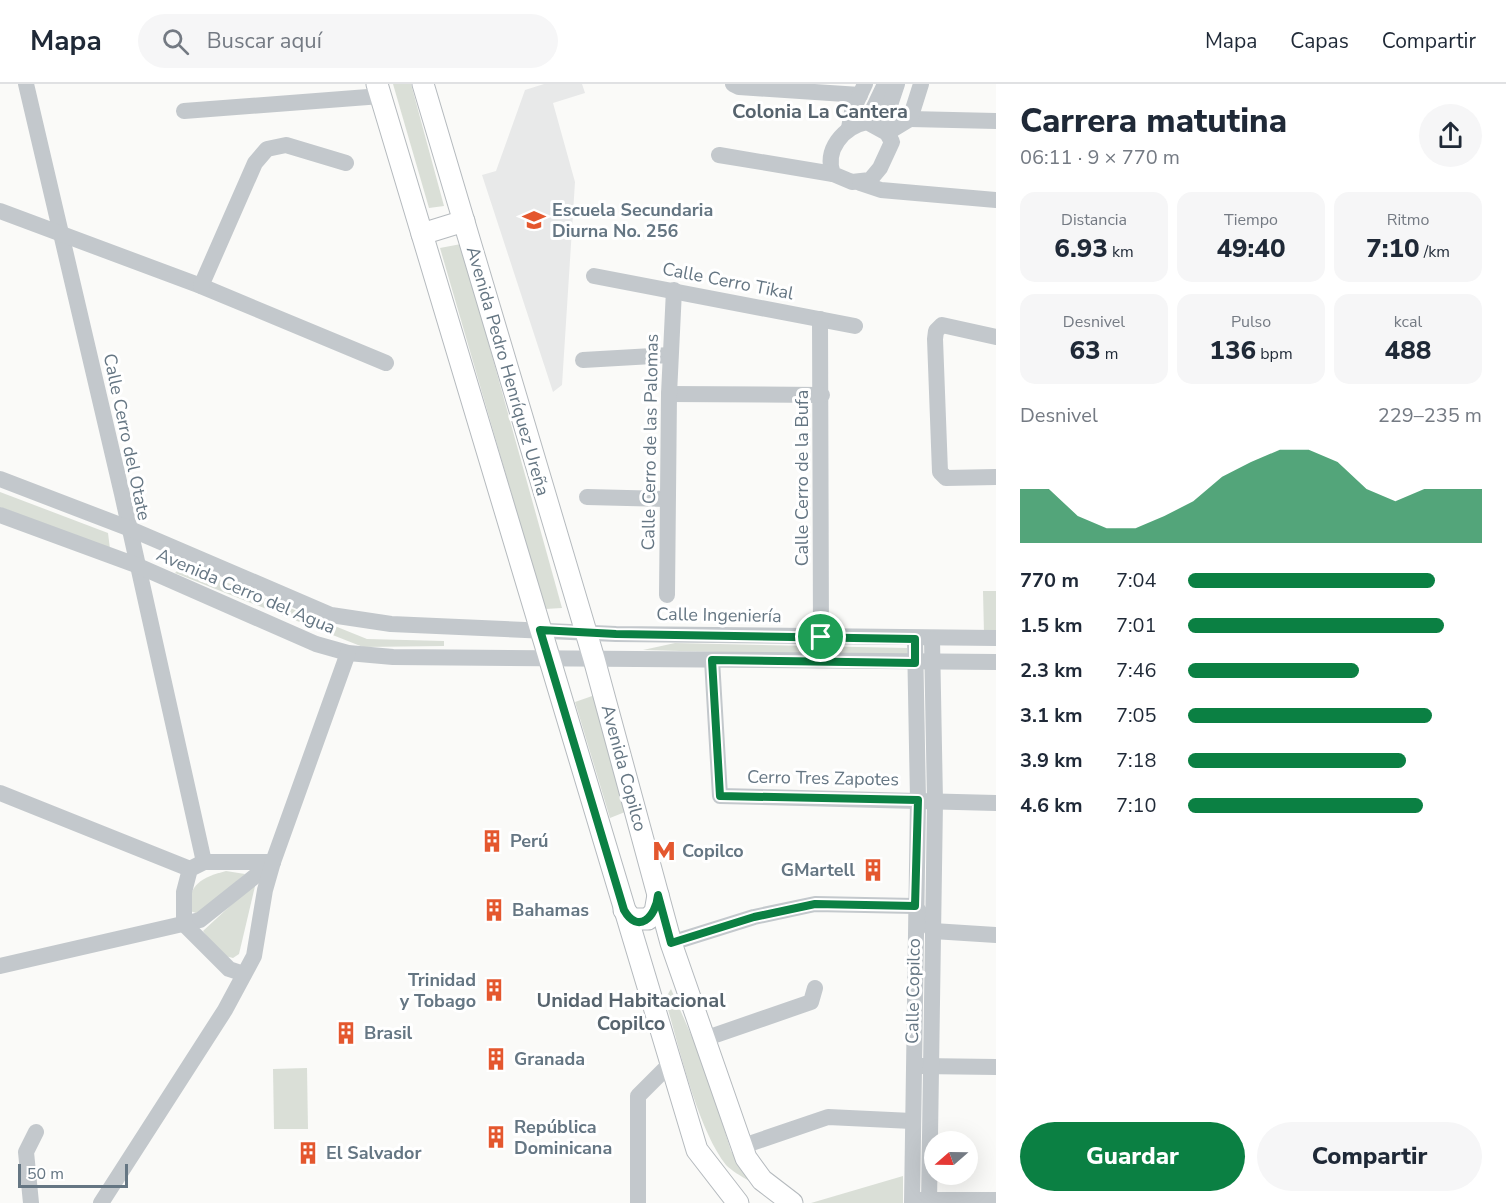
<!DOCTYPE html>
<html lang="es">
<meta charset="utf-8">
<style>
:root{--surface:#fff;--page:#f6f6f7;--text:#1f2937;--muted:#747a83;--line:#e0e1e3;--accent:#0b8043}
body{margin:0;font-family:"Nunito Sans",sans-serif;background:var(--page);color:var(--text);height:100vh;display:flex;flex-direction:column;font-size:22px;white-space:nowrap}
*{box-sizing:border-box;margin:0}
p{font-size:20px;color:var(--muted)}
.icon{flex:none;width:33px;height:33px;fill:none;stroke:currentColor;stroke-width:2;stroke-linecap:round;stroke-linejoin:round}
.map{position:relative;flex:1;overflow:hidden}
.panel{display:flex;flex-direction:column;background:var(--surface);width:510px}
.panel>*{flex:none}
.needle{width:39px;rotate:250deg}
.controls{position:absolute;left:924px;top:1047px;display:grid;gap:12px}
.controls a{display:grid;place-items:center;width:54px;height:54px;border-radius:50%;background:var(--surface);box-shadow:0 6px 24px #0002;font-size:30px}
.scale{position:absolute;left:18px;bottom:15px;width:110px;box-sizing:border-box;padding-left:6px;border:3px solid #657683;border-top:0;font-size:16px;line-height:21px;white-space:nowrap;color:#657683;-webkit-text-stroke:4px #fff;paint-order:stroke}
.pin{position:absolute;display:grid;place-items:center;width:51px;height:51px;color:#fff;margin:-26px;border:3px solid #fff;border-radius:50%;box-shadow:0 2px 6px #0007}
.round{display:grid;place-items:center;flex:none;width:63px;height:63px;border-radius:32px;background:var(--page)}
.summary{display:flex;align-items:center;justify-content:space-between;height:102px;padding:0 24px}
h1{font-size:33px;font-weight:800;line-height:45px}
.metrics{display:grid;grid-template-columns:repeat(3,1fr);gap:9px;height:102px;padding:6px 24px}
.metrics div{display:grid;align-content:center;border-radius:15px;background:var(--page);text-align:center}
.metrics b{font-size:26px;font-weight:800}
.metrics small{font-size:16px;font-weight:400}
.metrics p{font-size:16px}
.chart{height:168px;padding:12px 24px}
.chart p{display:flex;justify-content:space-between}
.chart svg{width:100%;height:108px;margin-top:6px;fill:var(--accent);opacity:.7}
.action{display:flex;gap:12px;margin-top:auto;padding:12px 24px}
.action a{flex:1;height:69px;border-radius:36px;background:var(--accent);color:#fff;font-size:24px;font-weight:800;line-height:69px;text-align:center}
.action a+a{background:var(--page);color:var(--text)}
ul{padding:0 24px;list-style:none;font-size:20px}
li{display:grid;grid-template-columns:96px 72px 1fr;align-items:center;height:45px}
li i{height:15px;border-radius:8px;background:var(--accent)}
header{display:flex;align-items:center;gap:36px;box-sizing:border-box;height:84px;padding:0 30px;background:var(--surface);border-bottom:2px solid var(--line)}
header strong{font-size:28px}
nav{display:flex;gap:33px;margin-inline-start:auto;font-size:21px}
.search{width:420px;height:54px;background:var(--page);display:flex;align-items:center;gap:15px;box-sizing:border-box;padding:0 21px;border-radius:33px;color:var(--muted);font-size:22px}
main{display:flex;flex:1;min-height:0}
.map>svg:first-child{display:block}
.built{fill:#e8e9e9}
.green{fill:#dadfd7}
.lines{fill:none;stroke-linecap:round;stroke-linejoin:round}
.major-casing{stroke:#b5babe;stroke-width:23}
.minor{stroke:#c3c8cc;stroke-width:16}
.major{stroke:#fff;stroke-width:21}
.route-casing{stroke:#fff;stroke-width:12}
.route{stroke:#0b8043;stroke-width:8}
.labels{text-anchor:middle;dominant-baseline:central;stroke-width:6;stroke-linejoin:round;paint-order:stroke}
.poi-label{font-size:18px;font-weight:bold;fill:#657683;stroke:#fff;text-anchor:start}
.street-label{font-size:18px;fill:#657683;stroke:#fff}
.neighbourhood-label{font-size:20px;font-weight:bold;fill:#57646e;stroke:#fff}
</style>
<header>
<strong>Mapa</strong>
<div class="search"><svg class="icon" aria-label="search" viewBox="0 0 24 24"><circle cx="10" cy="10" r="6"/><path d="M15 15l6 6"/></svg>Buscar aquí</div>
<nav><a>Mapa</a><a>Capas</a><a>Compartir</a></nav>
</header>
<main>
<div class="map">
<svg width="996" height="1119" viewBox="0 0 996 1119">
<rect width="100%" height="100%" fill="#fafaf8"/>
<!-- built -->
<polygon class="built" points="544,0 582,0 585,9 553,19 575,98 562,301 553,308 482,91 496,87 525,6"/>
<!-- green -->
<g class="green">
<polygon points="393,0 411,0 444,122 429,124"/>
<polygon points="461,160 562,524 545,525 440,164"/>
<polygon points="0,408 108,449 110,465 0,423"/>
<polygon points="183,481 367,555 444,557 444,562 363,563 175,489"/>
<polygon points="983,507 996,507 996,550 984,550"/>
<polygon points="675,559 907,564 908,573 643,566"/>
<polygon points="595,611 625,728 610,734 575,618"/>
<path d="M226 787 245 790 199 830 190 827C187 800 203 793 226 787Z"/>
<polygon points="256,798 239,870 233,874 221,871 203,847"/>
<path d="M671 905 703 978 731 1067 749 1097C741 1092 732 1087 726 1081 697 1044 679 962 665 915Z"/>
<polygon points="307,984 308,1045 274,1045 273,985"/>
<polygon points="903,1092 903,1119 811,1119"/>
</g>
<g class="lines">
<!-- major casing -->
<g class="major-casing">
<g id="major">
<polyline points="377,0 697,1066 738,1119"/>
<polyline points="423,0 594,575 671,859 746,1074 762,1096 792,1119"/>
<polyline points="422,150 464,137"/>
<polyline points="624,826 632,835 648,835 655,828 658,811"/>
</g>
</g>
<!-- minor -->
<g class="minor">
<polyline points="26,0 122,410 204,778"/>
<polyline points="733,0 739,3 860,11"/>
<polyline points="184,27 381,12"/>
<polyline points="910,35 996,37"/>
<path d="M867 38 887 49 892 58 880 84 870 96 852 98 833 90C824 66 843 43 867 38Z"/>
<polyline points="867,38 885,0"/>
<polyline points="849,44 852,28 865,0"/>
<polyline points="882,45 897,0"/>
<polyline points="887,49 910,35 921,0"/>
<polyline points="719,71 833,90"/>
<polyline points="860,99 881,106 996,116"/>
<polyline points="0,127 201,202 386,279"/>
<polyline points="594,192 855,242"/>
<polyline points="201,202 255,79 267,65 286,61 346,79"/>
<polyline points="820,235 821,553"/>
<polyline points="996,253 942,241 936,247 935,255 940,388 946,394 996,393"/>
<polyline points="583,276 670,271"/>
<polyline points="669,310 822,311"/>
<polyline points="0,395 128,444 331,531 391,540 616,550 996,554"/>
<polyline points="587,413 667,415"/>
<polyline points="0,431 136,481 316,560 348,569 393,573 996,578"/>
<polyline points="667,511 669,310 674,206"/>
<polyline points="712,576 720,712 996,719"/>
<polyline points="0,709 190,785"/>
<polyline points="671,859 754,833 815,820 915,822 933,847 996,851"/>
<polyline points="0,882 200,836 273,778"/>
<polyline points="244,890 229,885 184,840 184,808 190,785 204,778 273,778"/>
<polyline points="704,955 811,918 815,904"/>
<polyline points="920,982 996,983"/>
<polyline points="743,1062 828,1033 912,1037"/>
<polyline points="919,1116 996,1116"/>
<polyline points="31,1119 26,1068 36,1048"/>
<polyline points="101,1119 225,926 254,872 265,806 273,778 348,569"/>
<polyline points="638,1119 638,1012 670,980"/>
<polyline points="912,1119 918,716 915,555"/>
<polyline points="929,1119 935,718 932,555"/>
</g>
<!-- major -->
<use href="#major" class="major"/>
</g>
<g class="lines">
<!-- route casing -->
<g class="route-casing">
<path id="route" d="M540 546 616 550 915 555V579L712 576 720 712 918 716 915 822 815 820 754 833 671 859 658 811C656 833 638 851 624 826Z"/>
</g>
<!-- route -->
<use href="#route" class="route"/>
</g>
<!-- icons -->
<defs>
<g id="school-bare" transform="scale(1.8)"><path d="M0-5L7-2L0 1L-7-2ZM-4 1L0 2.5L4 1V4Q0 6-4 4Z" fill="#e4572e" stroke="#fff" stroke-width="2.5" paint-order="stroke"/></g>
<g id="building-bare" transform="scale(1.8)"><path d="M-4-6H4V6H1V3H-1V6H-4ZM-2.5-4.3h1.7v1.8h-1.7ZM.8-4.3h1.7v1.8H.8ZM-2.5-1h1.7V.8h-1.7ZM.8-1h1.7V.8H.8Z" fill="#e4572e" stroke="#fff" stroke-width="2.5" paint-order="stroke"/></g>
<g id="metro-bare" transform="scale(1.8)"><path d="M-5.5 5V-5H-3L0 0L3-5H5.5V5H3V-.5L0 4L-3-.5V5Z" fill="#e4572e" stroke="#fff" stroke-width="2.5" paint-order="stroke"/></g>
</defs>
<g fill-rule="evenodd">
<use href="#school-bare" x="534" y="136"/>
<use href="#building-bare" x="492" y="757"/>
<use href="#metro-bare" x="664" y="767"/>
<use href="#building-bare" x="873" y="786"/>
<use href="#building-bare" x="494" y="826"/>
<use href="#building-bare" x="494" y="906"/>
<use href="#building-bare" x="346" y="949"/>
<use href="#building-bare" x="496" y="975"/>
<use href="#building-bare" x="496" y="1053"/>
<use href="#building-bare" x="308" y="1069"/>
</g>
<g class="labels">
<!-- poi labels -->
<g class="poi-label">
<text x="552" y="126">Escuela Secundaria<tspan x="552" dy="21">Diurna No. 256</tspan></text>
<text x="510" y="757">Perú</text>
<text x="682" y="767">Copilco</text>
<text x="855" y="786" text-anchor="end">GMartell</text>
<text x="512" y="826">Bahamas</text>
<text x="476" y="896" text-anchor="end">Trinidad<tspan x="476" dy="21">y Tobago</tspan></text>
<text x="364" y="949">Brasil</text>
<text x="514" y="975">Granada</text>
<text x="514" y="1043">República<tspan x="514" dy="21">Dominicana</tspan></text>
<text x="326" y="1069">El Salvador</text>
</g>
<!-- street labels -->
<g class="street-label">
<text transform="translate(728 197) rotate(11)">Calle Cerro Tikal</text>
<text transform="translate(508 287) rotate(74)">Avenida Pedro Henríquez Ureña</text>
<text transform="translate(127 353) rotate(78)">Calle Cerro del Otate</text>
<text transform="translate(650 358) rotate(-89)">Calle Cerro de las Palomas</text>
<text transform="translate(802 394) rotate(-90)">Calle Cerro de la Bufa</text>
<text transform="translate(246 507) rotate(23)">Avenida Cerro del Agua</text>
<text transform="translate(719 531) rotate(1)">Calle Ingeniería</text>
<text transform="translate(624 684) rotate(75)">Avenida Copilco</text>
<text transform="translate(823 694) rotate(1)">Cerro Tres Zapotes</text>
<text transform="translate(913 907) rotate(-89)">Calle Copilco</text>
</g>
<!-- neighbourhood labels -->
<g class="neighbourhood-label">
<text x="820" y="27">Colonia La Cantera</text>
<text x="631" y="916">Unidad Habitacional<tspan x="631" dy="23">Copilco</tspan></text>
</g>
</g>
</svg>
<div class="controls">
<a><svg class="needle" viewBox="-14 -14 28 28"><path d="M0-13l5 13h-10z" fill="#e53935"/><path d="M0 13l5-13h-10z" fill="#747a83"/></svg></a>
</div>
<div class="scale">50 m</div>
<div class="pin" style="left:821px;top:553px;background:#1e9e55"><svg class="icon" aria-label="arrive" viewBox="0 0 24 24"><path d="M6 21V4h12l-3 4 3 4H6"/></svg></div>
</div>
<section class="panel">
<div class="summary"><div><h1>Carrera matutina</h1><p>06:11 · 9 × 770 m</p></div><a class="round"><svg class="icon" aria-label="share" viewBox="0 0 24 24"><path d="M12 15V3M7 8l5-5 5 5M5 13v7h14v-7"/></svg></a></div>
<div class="metrics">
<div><p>Distancia</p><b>6.93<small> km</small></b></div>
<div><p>Tiempo</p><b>49:40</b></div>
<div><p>Ritmo</p><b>7:10<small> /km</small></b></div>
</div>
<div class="metrics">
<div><p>Desnivel</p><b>63<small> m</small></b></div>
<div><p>Pulso</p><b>136<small> bpm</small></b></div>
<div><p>kcal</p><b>488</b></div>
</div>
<div class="chart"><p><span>Desnivel</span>229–235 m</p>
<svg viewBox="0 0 160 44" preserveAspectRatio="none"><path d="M0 44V22L10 22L20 33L30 38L40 38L50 33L60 27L70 17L80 11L90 6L100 6L110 11L120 22L130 27L140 22L150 22L160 22V44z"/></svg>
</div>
<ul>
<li><b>770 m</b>7:04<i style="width:84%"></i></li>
<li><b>1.5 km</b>7:01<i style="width:87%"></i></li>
<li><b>2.3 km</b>7:46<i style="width:58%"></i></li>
<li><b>3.1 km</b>7:05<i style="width:83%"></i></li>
<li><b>3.9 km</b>7:18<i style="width:74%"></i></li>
<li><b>4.6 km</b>7:10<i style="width:80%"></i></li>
</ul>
<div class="action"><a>Guardar</a><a>Compartir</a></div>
</section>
</main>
